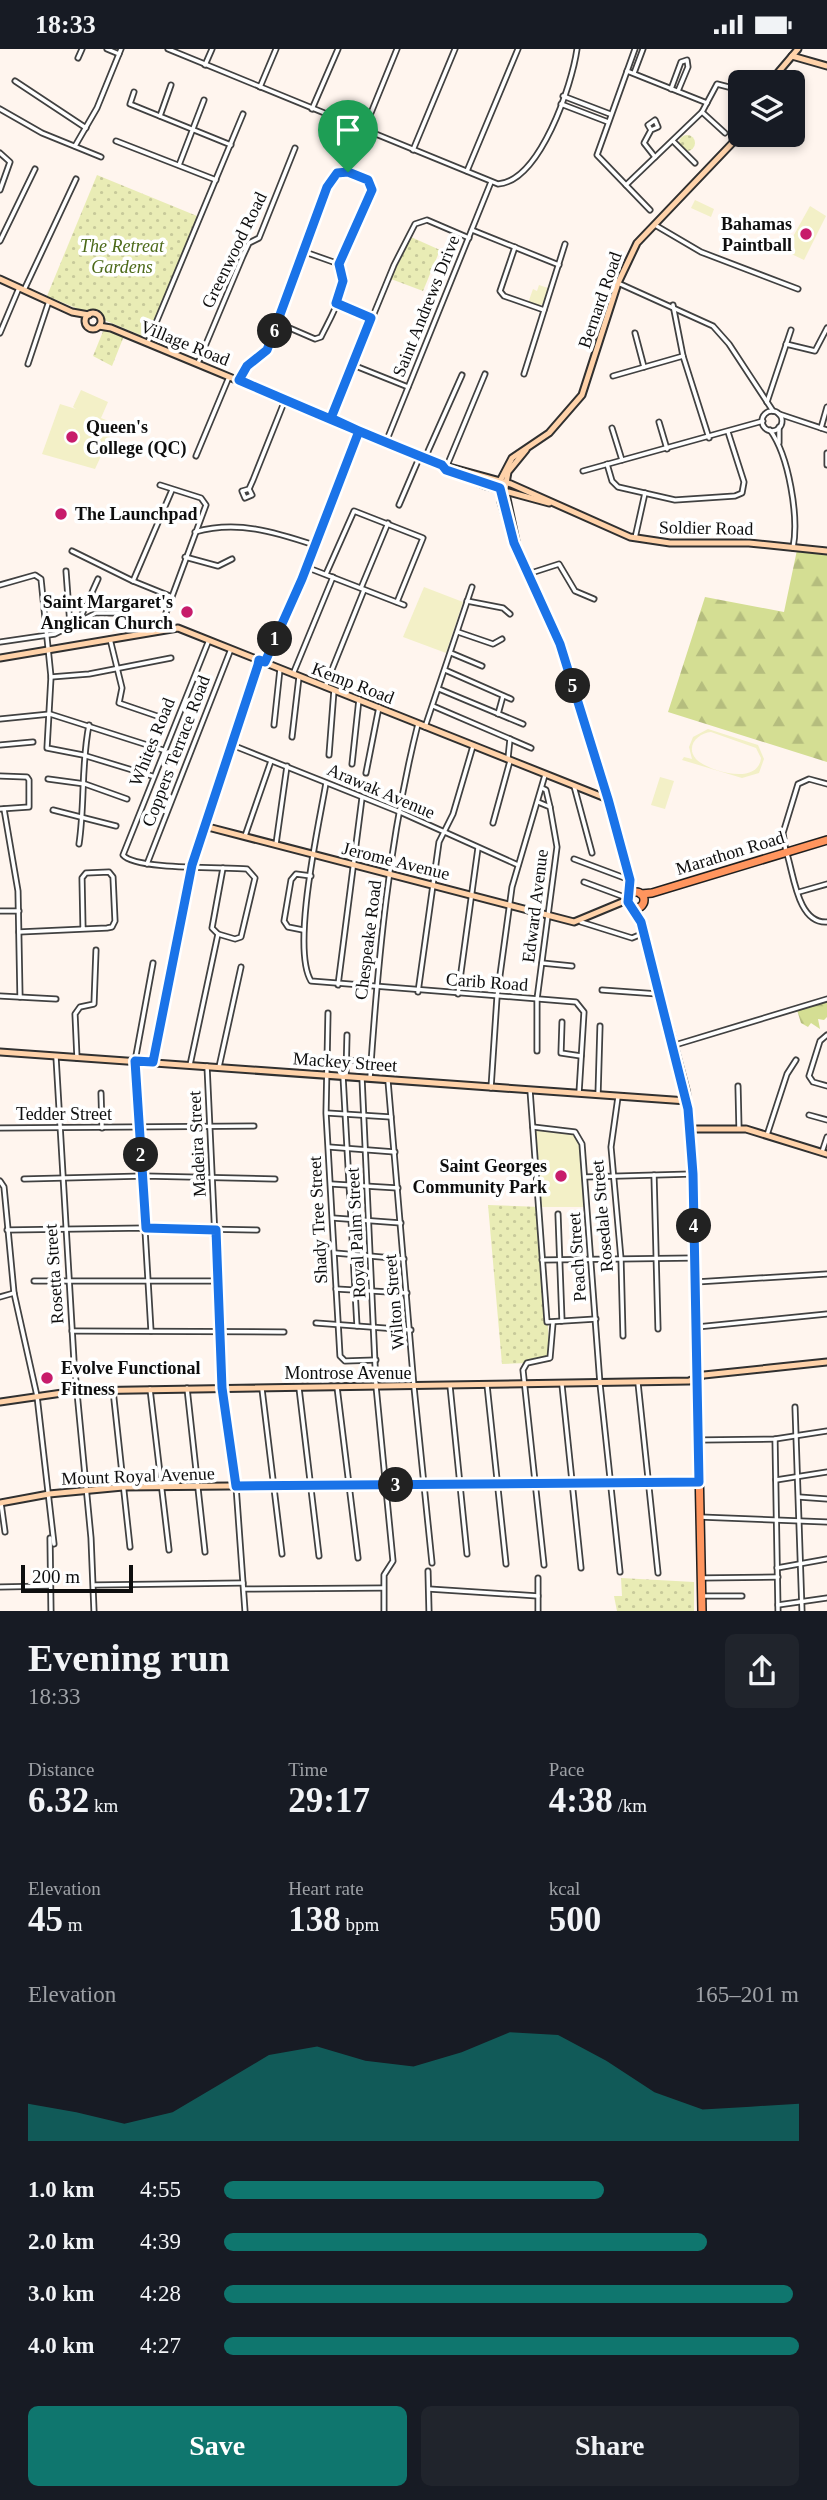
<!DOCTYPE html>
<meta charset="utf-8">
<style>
:root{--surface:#171b24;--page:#20242c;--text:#f1f3f6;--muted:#9ea1a6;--accent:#0f766e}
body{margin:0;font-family:Georgia,serif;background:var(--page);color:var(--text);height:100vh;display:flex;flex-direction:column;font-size:26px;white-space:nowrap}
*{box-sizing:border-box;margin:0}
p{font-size:23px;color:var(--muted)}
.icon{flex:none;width:38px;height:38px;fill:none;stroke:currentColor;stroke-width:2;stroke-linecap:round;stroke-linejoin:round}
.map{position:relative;height:1562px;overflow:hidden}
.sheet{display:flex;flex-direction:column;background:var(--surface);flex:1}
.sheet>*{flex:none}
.tools{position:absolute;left:728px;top:21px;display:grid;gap:14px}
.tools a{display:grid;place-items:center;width:77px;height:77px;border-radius:10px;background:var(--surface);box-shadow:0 4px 10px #0003;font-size:35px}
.scale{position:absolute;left:21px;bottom:18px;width:112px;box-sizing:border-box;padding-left:7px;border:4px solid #0e0e0e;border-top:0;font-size:19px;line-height:24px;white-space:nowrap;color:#0e0e0e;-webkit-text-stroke:5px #fff;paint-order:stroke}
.pin{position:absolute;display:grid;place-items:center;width:60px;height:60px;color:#fff;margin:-72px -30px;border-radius:50% 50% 50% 0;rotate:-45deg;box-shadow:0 0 7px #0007}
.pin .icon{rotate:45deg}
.km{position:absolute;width:35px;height:35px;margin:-18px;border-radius:50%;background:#222;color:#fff;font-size:19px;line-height:35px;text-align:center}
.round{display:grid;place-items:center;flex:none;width:74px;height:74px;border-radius:10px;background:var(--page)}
.summary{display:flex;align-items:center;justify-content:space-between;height:119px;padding:0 28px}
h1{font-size:38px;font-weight:600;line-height:52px}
.stats{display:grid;grid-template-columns:repeat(3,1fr);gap:10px;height:119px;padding:7px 28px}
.stats div{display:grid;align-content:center}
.stats b{font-size:35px;font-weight:600}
.stats small{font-size:19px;font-weight:400}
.stats p{font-size:19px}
.chart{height:196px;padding:14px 28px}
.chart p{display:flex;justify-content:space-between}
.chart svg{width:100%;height:126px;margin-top:7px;fill:var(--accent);opacity:.7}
.cta{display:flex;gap:14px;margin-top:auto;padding:14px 28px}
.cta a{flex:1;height:80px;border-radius:10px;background:var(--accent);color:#fff;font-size:28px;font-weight:600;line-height:80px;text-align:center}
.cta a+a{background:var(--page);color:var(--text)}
ul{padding:0 28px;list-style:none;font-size:23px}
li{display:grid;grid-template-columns:112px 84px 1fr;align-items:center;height:52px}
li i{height:18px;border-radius:9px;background:var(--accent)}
.status{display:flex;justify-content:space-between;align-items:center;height:49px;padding:0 35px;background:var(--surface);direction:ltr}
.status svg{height:19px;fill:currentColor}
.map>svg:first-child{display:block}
.grass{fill:url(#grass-dots)}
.forest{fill:url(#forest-firs)}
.pitch{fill:#f3f0c7;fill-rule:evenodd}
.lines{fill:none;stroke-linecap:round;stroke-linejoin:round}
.street-casing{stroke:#414141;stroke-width:7}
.secondary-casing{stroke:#303030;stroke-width:9}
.primary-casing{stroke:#1f1f1f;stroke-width:10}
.street{stroke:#fff;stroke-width:3.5}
.secondary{stroke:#ffd2a9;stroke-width:5}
.primary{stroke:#ff955e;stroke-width:7}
.route-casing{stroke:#fff;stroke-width:14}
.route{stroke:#1a73e8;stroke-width:9}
.poi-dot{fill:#c71c6b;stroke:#fff;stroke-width:2.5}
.labels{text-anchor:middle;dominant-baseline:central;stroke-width:7;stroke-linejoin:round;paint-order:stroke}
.poi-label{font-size:18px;font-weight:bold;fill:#0e0e0e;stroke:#fff;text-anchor:end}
.park-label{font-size:18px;font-style:italic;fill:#4c6a19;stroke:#fff}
.street-label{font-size:18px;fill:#0e0e0e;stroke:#fff}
</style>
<div class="status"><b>18:33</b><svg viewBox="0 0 49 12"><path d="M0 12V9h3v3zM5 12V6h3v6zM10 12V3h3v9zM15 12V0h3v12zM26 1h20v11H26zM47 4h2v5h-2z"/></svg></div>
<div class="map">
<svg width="827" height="1562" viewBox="0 0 827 1562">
<defs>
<pattern id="grass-dots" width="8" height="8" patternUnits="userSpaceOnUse" patternTransform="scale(1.75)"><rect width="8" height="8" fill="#e9ecb5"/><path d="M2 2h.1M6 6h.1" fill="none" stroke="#c7c99a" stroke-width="1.8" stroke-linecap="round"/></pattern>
<pattern id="forest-firs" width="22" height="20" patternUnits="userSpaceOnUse" patternTransform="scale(1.75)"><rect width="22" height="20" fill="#d4de93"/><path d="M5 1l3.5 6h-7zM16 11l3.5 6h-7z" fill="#b5bd7e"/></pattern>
</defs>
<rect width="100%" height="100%" fill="#fff5ee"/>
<!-- grass -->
<g class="grass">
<circle cx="687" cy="94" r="8"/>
<polygon points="97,126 197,167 147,289 47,247"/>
<polygon points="411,188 440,201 423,242 391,230"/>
<polygon points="104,280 124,287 112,317 93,307"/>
<polygon points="488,1156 541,1158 550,1313 502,1315"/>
<polygon points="621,1529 694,1533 694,1562 617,1562 614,1547 622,1547"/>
</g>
<!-- forest -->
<g class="forest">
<polygon points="797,501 827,505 827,713 668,663 705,548 784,563"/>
<polygon points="827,952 827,968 824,971 818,970 820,980 811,974 808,978 801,974 797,961"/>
</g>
<!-- pitch -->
<g class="pitch">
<polygon points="695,151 714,160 711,168 691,159"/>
<polygon points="810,157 826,167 804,211 785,202"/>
<polygon points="539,236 548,239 543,255 538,257 528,254 533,240 537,242"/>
<polygon points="81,341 108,353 101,369 111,373 113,381 95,420 42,405 60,355 76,360 73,358"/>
<polygon points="424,538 463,553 446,604 403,588"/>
<path d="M708 680 758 696 764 710 759 724 742 729 682 711 684 708 692 710 689 698 693 688ZM711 683 756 699 761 709C758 738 706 721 696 710 685 697 698 684 711 683Z"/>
<polygon points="660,728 674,732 665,760 651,756"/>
<polygon points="535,1081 575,1086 580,1095 587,1158 541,1158"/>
</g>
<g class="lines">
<!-- street casing -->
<g class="street-casing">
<g id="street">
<polyline points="107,0 119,5"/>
<path d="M168 0 498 135C540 132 572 36 577 0"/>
<polyline points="635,0 597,106 650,161"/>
<polyline points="78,9 82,0"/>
<polyline points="205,16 212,0"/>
<polyline points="627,22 707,54"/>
<polyline points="634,24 643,0"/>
<polyline points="15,32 86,79"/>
<polyline points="260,38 276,0"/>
<polyline points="671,40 681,13 687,11 688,18 678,42"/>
<polyline points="134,43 130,55 231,96"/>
<polyline points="563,47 610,65"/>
<polyline points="561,55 608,73"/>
<polyline points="0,60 42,84 101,108"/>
<polyline points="312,60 338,0"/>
<polyline points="702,63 725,84"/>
<polyline points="160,67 171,36"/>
<polyline points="364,81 397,0"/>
<polyline points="651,81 648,76 655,71 658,78 651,81 644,94 655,108"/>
<polyline points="116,92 216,131"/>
<polyline points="673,92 695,114"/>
<polyline points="75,97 97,59 121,0"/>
<polyline points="413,101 455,0"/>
<polyline points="0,104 10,113 0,141"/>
<polyline points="179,116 204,51"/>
<polyline points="467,122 518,0"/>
<polyline points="626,136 702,63 717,35 740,41"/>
<polyline points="655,176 701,203 798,240"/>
<polyline points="472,181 559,216"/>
<polyline points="0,192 35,120"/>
<polyline points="515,198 500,242 504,247 544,261"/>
<polyline points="305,203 339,215"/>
<polyline points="618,234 713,277 729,295 773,362"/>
<polyline points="24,241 76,130"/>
<polyline points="336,254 371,269"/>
<polyline points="673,256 683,307 709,389"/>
<polyline points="0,284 19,239"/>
<polyline points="635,284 644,318"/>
<polyline points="148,293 243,65"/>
<polyline points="786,295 815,302 827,279"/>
<polyline points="198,314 243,207 249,194 259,189 295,99"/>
<polyline points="28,315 49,252"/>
<polyline points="353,316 408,338"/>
<polyline points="524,325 565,195"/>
<polyline points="613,327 683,307"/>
<path d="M239 331 246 318 268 299 332 130 344 122 368 131 371 144 339 215C352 235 330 269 321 288L315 290 278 274"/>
<polyline points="767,353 791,281"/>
<circle cx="772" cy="372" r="10"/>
<polyline points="779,365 827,381"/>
<polyline points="331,369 394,216 415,175 427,171 469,189"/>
<polyline points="659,373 667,400"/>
<polyline points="612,379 622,411"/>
<polyline points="821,379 827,358"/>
<path d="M770 381C789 407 799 468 793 499"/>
<polyline points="386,393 491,133"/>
<polyline points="779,394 779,378"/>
<polyline points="827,404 827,416"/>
<polyline points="196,407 229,328"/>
<polyline points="425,409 462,326"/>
<polyline points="607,415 612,432 618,438 675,451 735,447 742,444 744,433 728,383"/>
<polyline points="446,419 485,325"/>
<polyline points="583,422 763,372"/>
<polyline points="249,440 252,446 245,449 242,442 249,440 253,431 285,351"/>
<polyline points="399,456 420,407"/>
<path d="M195 483C237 471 275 483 314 496"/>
<polyline points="635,489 645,444"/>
<polyline points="72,502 133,532 170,547"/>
<polyline points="185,508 218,517 232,510"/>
<polyline points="306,518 404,556"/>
<polyline points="66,522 70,576"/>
<polyline points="326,525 354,462 423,489 397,553"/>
<polyline points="528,525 559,515 575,542 594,550"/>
<polyline points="133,532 172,441"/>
<polyline points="0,536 35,526 41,530 51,628 47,699 83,706 152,727"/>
<polyline points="361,539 388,474"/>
<polyline points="467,552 503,559 510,565"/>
<polyline points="79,572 98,530"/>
<polyline points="160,580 206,456 201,449 160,436"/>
<polyline points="458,583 493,595 502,590"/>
<polyline points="110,590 122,639 119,654 157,667"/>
<path d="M209 591 123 806C135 821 223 818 247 820L255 829 241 888 235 890 218 885"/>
<polyline points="0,593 55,585 96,564 126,564"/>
<polyline points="451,604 482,617"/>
<polyline points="265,613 302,530 359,382"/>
<polyline points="445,621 511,650"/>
<polyline points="293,625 333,528"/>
<polyline points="51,628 89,625 171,609"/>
<polyline points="325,638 364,541"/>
<polyline points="439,640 523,675"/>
<polyline points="433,657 531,699"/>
<polyline points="498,665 503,647"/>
<polyline points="0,670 50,665 163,701"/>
<polyline points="274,676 280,620"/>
<polyline points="425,678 472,538"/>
<polyline points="292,688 299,628"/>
<polyline points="0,696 33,693"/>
<polyline points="232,696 400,763 518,816"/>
<polyline points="329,706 334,641"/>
<polyline points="508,709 510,690"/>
<polyline points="352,715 359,650"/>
<polyline points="366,724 379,658"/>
<polyline points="0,727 27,728 29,731 29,758 0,760"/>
<polyline points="48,730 85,735 127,750"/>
<path d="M326 734C319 775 291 899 311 932L576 953 584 963 579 1044"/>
<polyline points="574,737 592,804"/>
<polyline points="542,739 546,741 550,758"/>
<polyline points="4,760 18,842 20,948"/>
<polyline points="53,761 116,777"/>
<polyline points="493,774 510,712"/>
<polyline points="245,787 271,712"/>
<path d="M79 795C85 755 81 715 89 676"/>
<polyline points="276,795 287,717"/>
<polyline points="786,803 783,784 798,735 809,730 827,735"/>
<path d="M787 805C794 827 798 875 827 873"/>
<polyline points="574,810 630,831"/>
<polyline points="147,815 231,600"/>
<polyline points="584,833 627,849"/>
<polyline points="799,843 827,835"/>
<polyline points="0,862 19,862"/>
<polyline points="581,873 632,889 644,884"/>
<polyline points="303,881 288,878 284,872 291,831 296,825 311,827"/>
<polyline points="19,883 107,879 112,878 115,872 113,828 109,823 86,824 82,829 83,879"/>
<polyline points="542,914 572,917"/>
<polyline points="338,936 362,749"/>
<polyline points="602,941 658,945"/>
<polyline points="418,943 439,793 453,765 473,697"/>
<polyline points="458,945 478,799"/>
<polyline points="0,947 56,950"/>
<polyline points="328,964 326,1064 340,1307 345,1312 376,1311"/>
<polyline points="562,973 561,1004 581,1007"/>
<polyline points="827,986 820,992 809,1027 813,1033 827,1037"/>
<polyline points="675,996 827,950"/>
<polyline points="537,1002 537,950 557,798 550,758 538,753"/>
<polyline points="56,1008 74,1312 91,1489 94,1562"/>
<polyline points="77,1009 75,965 80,958 94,955 96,901"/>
<polyline points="346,1011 371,1013"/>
<polyline points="190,1016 218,885 212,879 223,819"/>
<polyline points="207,1017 222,1339 236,1437 245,1562"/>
<polyline points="219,1018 241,918"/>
<polyline points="343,1027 357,1277"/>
<polyline points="346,1027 347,986"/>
<polyline points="362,1029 376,1337 393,1512 384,1526 384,1562"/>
<path d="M370 1029C378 910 389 790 418 675"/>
<polyline points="388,1032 414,1338 432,1514"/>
<polyline points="738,1037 739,1080"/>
<polyline points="491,1039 497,948 512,838 545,726"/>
<polyline points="530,1041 547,1273 596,1270"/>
<polyline points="101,1044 102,1079"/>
<polyline points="598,1046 600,977"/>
<polyline points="618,1048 611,1098 621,1210 623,1287"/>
<polyline points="327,1064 391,1068"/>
<polyline points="809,1066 827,1071"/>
<polyline points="533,1078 575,1083 582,1095 600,1335 620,1523"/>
<polyline points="0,1079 254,1077"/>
<polyline points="767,1086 787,1025 796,1011"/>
<polyline points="329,1098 395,1103"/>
<polyline points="822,1103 827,1088"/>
<polyline points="654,1126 658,1280"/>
<polyline points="585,1128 692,1125"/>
<polyline points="24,1130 144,1127 275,1130"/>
<polyline points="0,1132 4,1138 14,1244 37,1347 54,1495"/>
<polyline points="331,1135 398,1139"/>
<polyline points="558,1165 562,1272"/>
<polyline points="333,1169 401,1174"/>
<polyline points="7,1181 146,1179 257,1181"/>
<polyline points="335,1204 404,1210"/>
<polyline points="542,1211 694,1209"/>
<polyline points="34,1232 218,1232"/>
<polyline points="696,1233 827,1225"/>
<polyline points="336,1240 407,1244"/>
<polyline points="0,1248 14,1244"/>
<polyline points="316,1274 411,1281"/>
<polyline points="697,1278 827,1265"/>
<polyline points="72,1282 284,1283"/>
<polyline points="151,1282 135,1012 153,914"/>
<polyline points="638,1334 658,1524"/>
<polyline points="487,1336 506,1515"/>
<polyline points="562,1336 581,1519"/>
<polyline points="450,1337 467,1505"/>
<polyline points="337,1338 358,1509"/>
<polyline points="187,1339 205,1503"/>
<polyline points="299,1339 319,1507"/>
<polyline points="150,1340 169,1501"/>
<polyline points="262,1340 282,1505"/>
<polyline points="113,1341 130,1498"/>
<polyline points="795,1358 802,1562"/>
<polyline points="775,1390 778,1562"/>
<polyline points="700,1391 775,1390 827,1382"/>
<polyline points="776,1431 827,1423"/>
<polyline points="799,1448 827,1450"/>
<polyline points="1,1454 5,1483"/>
<polyline points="700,1468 827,1473"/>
<polyline points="50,1489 51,1562"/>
<polyline points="544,1516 523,1321 527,1314 550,1309 553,1274"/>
<polyline points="777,1519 827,1510"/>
<polyline points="428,1522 429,1562"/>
<polyline points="538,1529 538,1562"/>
<polyline points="701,1529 778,1528"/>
<polyline points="95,1536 243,1534"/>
<polyline points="0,1538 50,1537"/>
<polyline points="244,1540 383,1539"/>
<polyline points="429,1540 538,1547"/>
<polyline points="702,1547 742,1547"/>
<polyline points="778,1556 827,1549"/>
</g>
</g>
<!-- secondary casing -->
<g class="secondary-casing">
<g id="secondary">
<polyline points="792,7 827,17"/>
<polyline points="770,33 798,0"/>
<polyline points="0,230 72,263 89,266"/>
<circle cx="93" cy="272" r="8"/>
<polyline points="99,277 111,279 442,416 446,421 486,437 549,454"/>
<polyline points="442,416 511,435 630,488 670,494 749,494 827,502"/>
<polyline points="517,497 505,440 508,423 526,401"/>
<polyline points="0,609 178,579 608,750"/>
<polyline points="204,777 574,873 627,851"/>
<polyline points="629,846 630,831 560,595 509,479 501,453 500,432 512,409 549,384 582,346 618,234 637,194 740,86"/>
<polyline points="0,1003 687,1052"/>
<polyline points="153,1013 193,816 259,611"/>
<polyline points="690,1080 746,1080 827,1105"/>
<polyline points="0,1353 76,1342 689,1332 704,1326 827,1313"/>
<polyline points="0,1454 49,1445 123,1438 699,1433"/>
</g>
</g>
<!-- primary casing -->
<g class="primary-casing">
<g id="primary">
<circle cx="636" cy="851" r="8"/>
<polyline points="641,845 652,844 827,791"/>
<polyline points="632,858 641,873 686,1043 693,1125 702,1562"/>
</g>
</g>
<!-- street -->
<use href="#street" class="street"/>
<!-- secondary -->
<use href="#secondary" class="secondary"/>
<!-- primary -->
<use href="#primary" class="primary"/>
</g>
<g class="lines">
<!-- route casing -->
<g class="route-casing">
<path id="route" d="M348 123 368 131 372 141 339 215 343 232 336 254 371 269 331 369 359 382 302 530 265 613 259 611 258 616 192 816 153 1013 135 1012 146 1179 216 1181 222 1339 236 1437 699 1433 693 1125 688 1060 641 873 628 853 630 831 608 750 560 595 514 494 500 439 446 421 442 416C374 389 306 360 239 331L247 317 267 301 327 138 337 124 348 123"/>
</g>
<!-- route -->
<use href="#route" class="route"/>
</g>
<!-- markers -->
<g class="poi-dot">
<circle cx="806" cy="185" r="7"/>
<circle cx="72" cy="388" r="7"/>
<circle cx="61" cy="465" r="7"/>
<circle cx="187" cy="563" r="7"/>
<circle cx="561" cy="1127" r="7"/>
<circle cx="47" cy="1329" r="7"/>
</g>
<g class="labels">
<!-- poi labels -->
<g class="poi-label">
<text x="792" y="175">Bahamas<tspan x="792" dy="21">Paintball</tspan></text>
<text x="86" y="378" text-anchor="start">Queen's<tspan x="86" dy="21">College (QC)</tspan></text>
<text x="75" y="465" text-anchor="start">The Launchpad</text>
<text x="173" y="553">Saint Margaret's<tspan x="173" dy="21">Anglican Church</tspan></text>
<text x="547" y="1117">Saint Georges<tspan x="547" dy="21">Community Park</tspan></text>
<text x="61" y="1319" text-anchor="start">Evolve Functional<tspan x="61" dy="21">Fitness</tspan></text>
</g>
<!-- park labels -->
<g class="park-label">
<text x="122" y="197">The Retreat<tspan x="122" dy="21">Gardens</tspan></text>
</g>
<!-- street labels -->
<g class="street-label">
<text transform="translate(234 201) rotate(-64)">Greenwood Road</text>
<text transform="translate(600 251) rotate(-71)">Bernard Road</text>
<text transform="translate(426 257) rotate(-68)">Saint Andrews Drive</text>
<text transform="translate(185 294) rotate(22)">Village Road</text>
<text transform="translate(706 479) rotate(1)">Soldier Road</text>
<text transform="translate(353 634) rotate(21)">Kemp Road</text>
<text transform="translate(152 693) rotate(-68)">Whites Road</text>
<text transform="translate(176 702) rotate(-69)">Coppers Terrace Road</text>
<text transform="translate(381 742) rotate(23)">Arawak Avenue</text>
<text transform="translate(730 804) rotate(-17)">Marathon Road</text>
<text transform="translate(396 812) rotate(14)">Jerome Avenue</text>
<text transform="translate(535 857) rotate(-83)">Edward Avenue</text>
<text transform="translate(368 891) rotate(-83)">Chespeake Road</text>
<text transform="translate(487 933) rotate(4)">Carib Road</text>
<text transform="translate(345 1013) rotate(4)">Mackey Street</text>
<text x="64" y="1065">Tedder Street</text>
<text transform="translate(197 1095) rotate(-93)">Madeira Street</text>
<text transform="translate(602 1167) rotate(-95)">Rosedale Street</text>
<text transform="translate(318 1171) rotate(-93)">Shady Tree Street</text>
<text transform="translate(356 1184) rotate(-93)">Royal Palm Street</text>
<text transform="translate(577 1208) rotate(-94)">Peach Street</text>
<text transform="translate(54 1225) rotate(-94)">Rosetta Street</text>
<text transform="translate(394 1253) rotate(-95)">Wilton Street</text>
<text x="348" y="1324">Montrose Avenue</text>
<text transform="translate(138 1427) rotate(-2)">Mount Royal Avenue</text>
</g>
</g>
</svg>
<div class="tools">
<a><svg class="icon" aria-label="layers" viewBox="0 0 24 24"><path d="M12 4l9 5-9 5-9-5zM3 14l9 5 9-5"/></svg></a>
</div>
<div class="scale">200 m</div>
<div class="pin" style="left:348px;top:123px;background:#1e9e55"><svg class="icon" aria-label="arrive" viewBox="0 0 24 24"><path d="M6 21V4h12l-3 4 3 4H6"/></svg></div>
<b class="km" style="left:275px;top:590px">1</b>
<b class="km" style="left:141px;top:1106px">2</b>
<b class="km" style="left:396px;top:1436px">3</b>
<b class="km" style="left:694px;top:1177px">4</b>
<b class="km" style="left:573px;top:637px">5</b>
<b class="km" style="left:275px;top:282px">6</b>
</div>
<section class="sheet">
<div class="summary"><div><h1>Evening run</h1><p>18:33</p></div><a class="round"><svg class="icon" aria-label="share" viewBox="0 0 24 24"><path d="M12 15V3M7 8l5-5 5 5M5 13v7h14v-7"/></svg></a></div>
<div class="stats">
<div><p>Distance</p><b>6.32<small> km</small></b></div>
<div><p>Time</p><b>29:17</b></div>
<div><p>Pace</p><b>4:38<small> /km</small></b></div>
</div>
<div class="stats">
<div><p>Elevation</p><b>45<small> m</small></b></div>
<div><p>Heart rate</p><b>138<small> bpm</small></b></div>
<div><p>kcal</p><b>500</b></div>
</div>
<div class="chart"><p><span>Elevation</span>165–201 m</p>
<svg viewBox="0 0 160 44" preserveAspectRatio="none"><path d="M0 44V31L10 34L20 38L30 34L40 24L50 14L60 11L70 16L80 18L90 13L100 6L110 7L120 16L130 27L140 33L150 32L160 31V44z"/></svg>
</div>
<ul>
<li><b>1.0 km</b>4:55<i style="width:66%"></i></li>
<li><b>2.0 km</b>4:39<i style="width:84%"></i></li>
<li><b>3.0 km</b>4:28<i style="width:99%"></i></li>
<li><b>4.0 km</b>4:27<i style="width:100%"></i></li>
</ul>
<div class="cta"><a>Save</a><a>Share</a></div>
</section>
